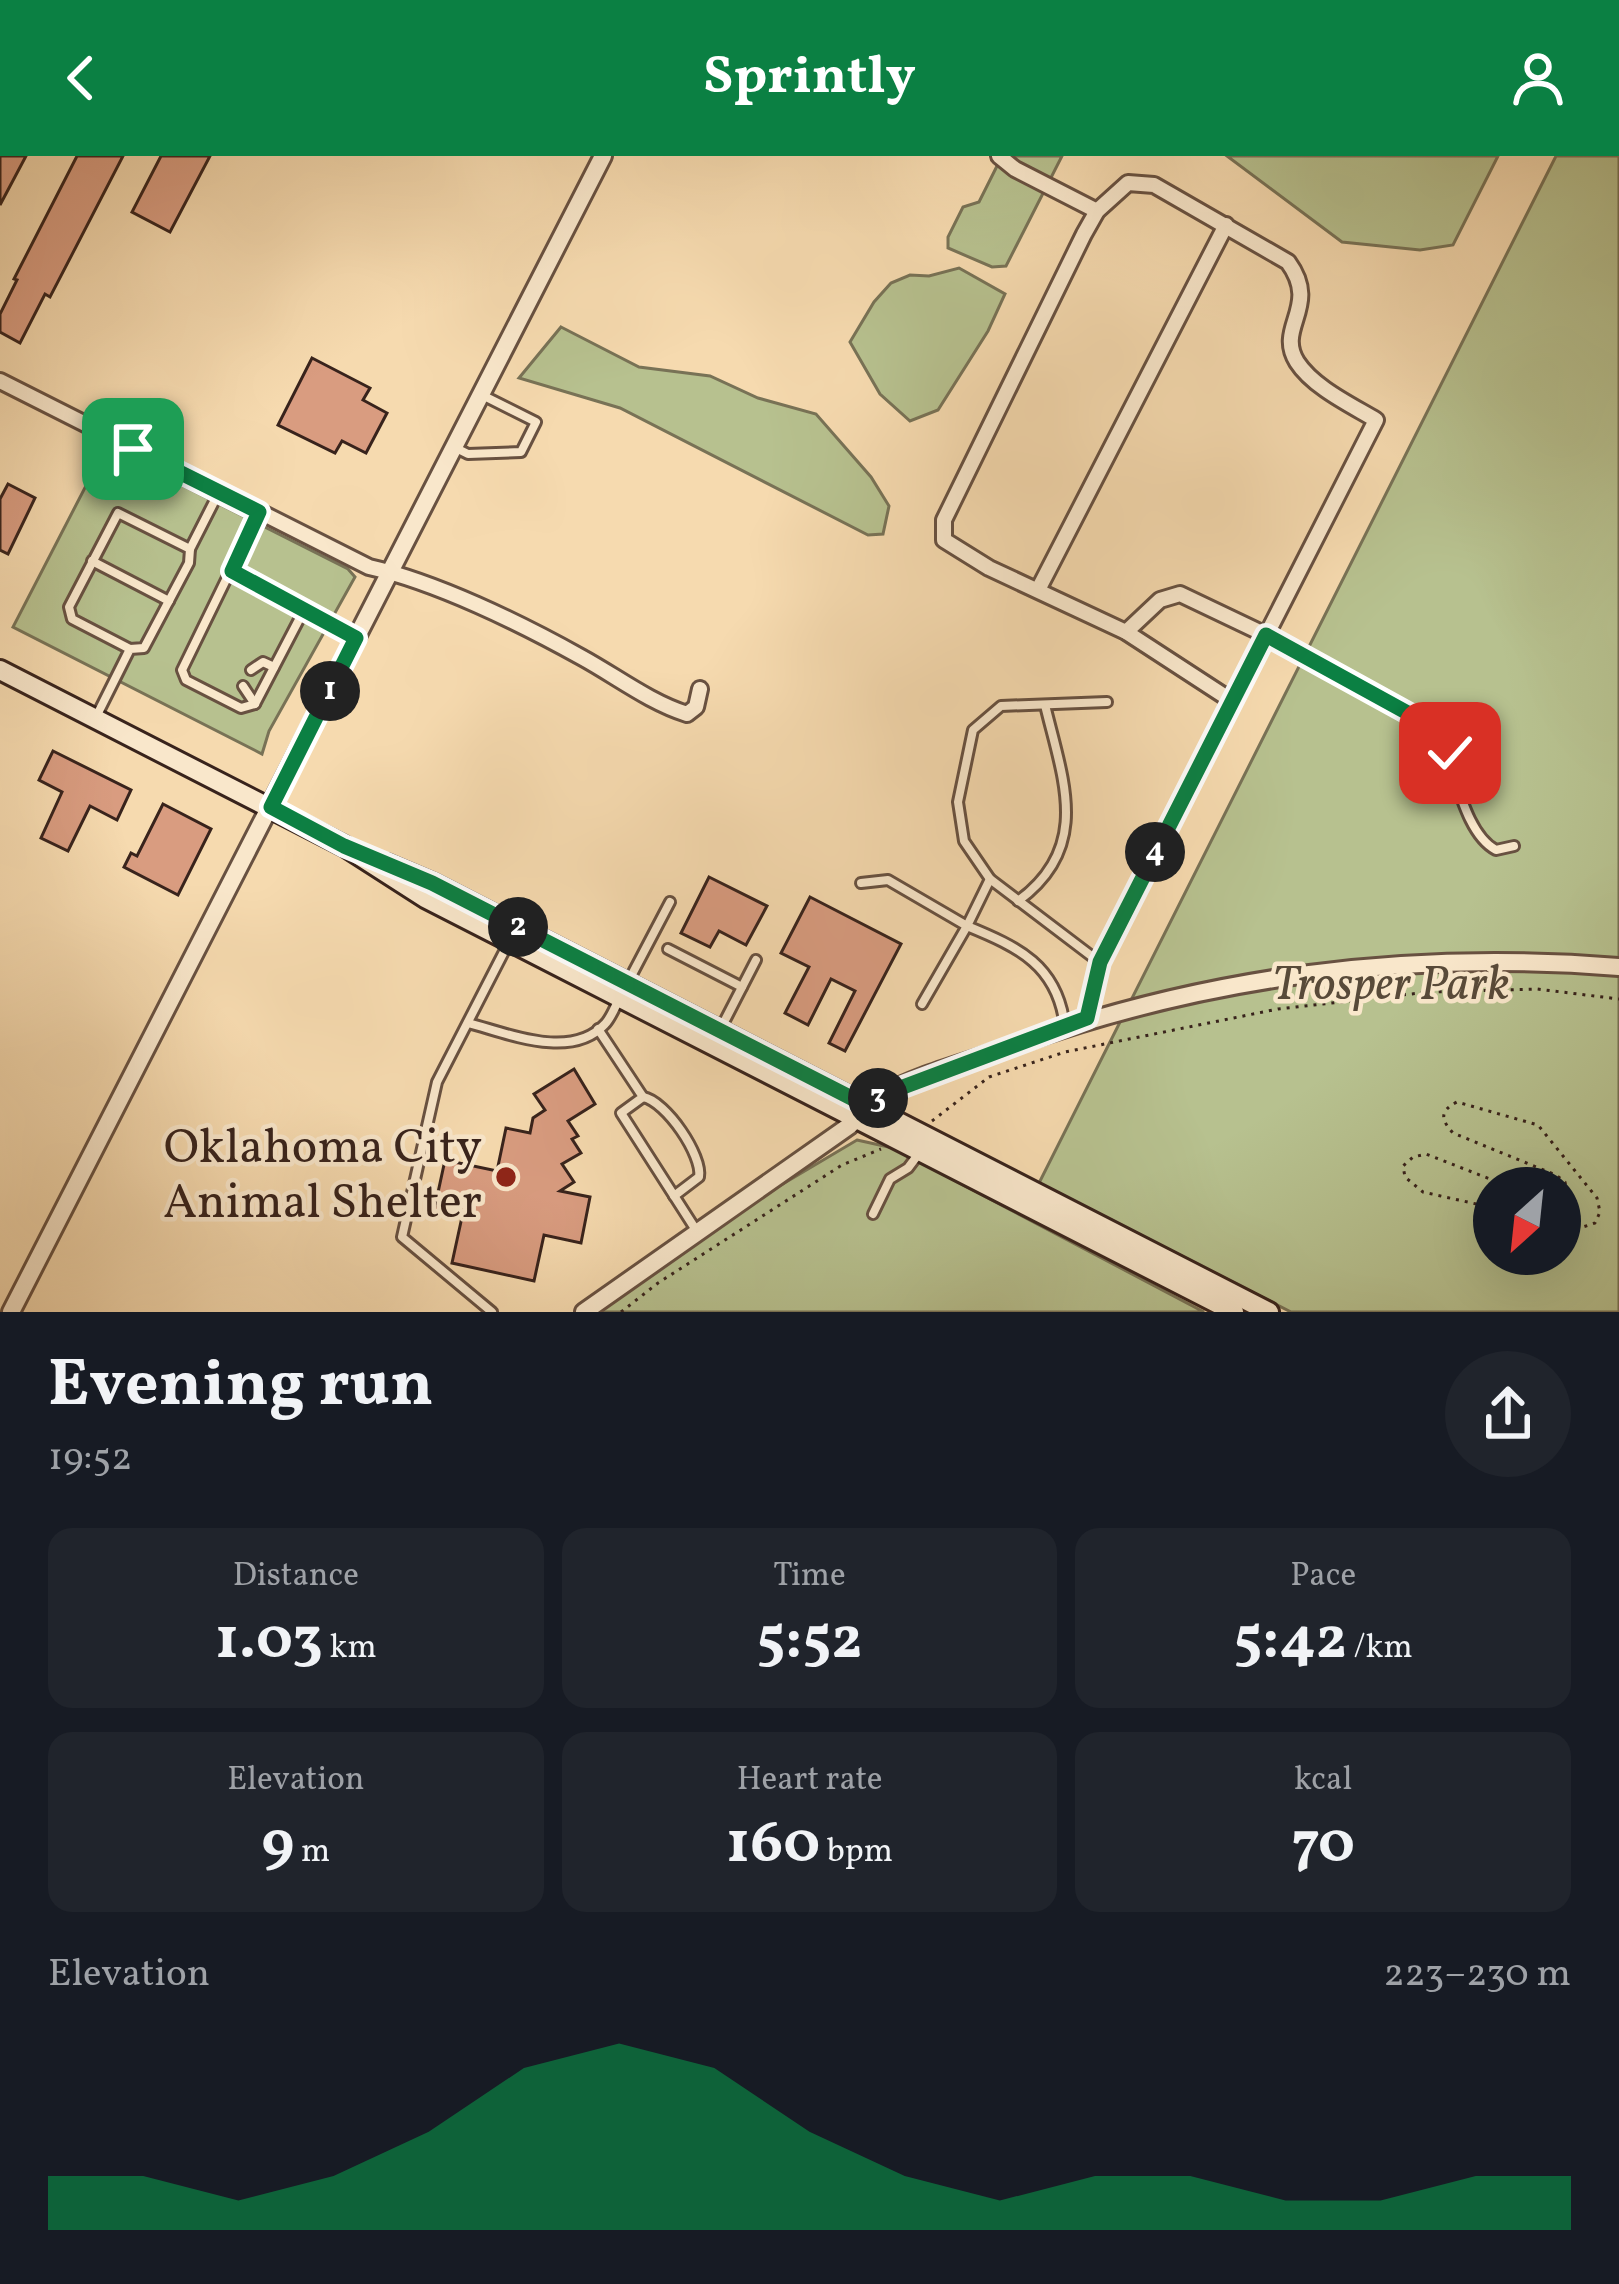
<!DOCTYPE html>
<meta charset="utf-8">
<style>
:root{--surface:#171b24;--page:#20242c;--text:#f1f3f6;--muted:#9ea1a6;--accent:#0b8043}
body{margin:0;font-family:Vollkorn,serif;background:var(--page);color:var(--text);height:100vh;display:flex;flex-direction:column;font-size:45px;white-space:nowrap}
*{box-sizing:border-box;margin:0}
p{font-size:39px;color:var(--muted)}
.icon{flex:none;width:66px;height:66px;fill:none;stroke:currentColor;stroke-width:2;stroke-linecap:round;stroke-linejoin:round}
.map{position:relative;height:1156px;overflow:hidden}
.sheet{display:flex;flex-direction:column;background:var(--surface);flex:1}
.sheet>*{flex:none}
.needle{width:78px;rotate:207deg}
.controls{position:absolute;left:1473px;top:1011px;display:grid;gap:24px}
.controls a{display:grid;place-items:center;width:108px;height:108px;border-radius:50%;background:var(--surface);box-shadow:0 12px 48px #0002;font-size:60px}
.pin{position:absolute;display:grid;place-items:center;width:102px;height:102px;color:#fff;margin:-51px;border-radius:24px;box-shadow:0 6px 18px #0006}
.km{position:absolute;width:60px;height:60px;margin:-30px;border-radius:50%;background:#222;color:#fff;font-size:33px;line-height:60px;text-align:center}
.round{display:grid;place-items:center;flex:none;width:126px;height:126px;border-radius:63px;background:var(--page)}
.headline{display:flex;align-items:center;justify-content:space-between;height:204px;padding:0 48px}
h1{font-size:66px;font-weight:700;line-height:90px}
.metrics{display:grid;grid-template-columns:repeat(3,1fr);gap:18px;height:204px;padding:12px 48px}
.metrics div{display:grid;align-content:center;border-radius:24px;background:var(--page);text-align:center}
.metrics b{font-size:60px;font-weight:700}
.metrics small{font-size:33px;font-weight:400}
.metrics p{font-size:33px}
.chart{height:336px;padding:24px 48px}
.chart p{display:flex;justify-content:space-between}
.chart svg{width:100%;height:216px;margin-top:12px;fill:var(--accent);opacity:.7}
header{display:flex;justify-content:space-between;align-items:center;height:156px;padding:0 48px;background:var(--accent);color:#fff;font-size:54px;font-weight:700}
.map>svg:first-child{display:block}
.green{fill:#b7c18f;stroke:#787256;stroke-width:3;fill-rule:evenodd}
.building{fill:#d99c80;stroke:#38231c;stroke-width:3}
.lines{fill:none;stroke-linecap:round;stroke-linejoin:round}
.service-casing{stroke:#685141;stroke-width:14}
.minor-casing{stroke:#685141;stroke-width:20}
.tertiary-casing{stroke:#685141;stroke-width:22}
.secondary-casing{stroke:#38231c;stroke-width:24}
.path{stroke:#38231c;stroke-width:3;stroke-dasharray:3 6;stroke-linecap:butt}
.service{stroke:#f9e7cb;stroke-width:8}
.minor{stroke:#f9e7cb;stroke-width:14}
.tertiary{stroke:#f9e7cb;stroke-width:16}
.secondary{stroke:#f9e7cb;stroke-width:18}
.route-casing{stroke:#fff;stroke-width:24}
.route{stroke:#0b8043;stroke-width:15}
.poi-dot{fill:#8f2418;stroke:#f9e7cb;stroke-width:4.5}
.labels{text-anchor:middle;dominant-baseline:central;stroke-width:9;stroke-linejoin:round;paint-order:stroke}
.park-label{font-size:48px;font-style:italic;fill:#584a39;stroke:#f9e7cb}
.poi-label{font-size:48px;fill:#38231c;stroke:#f9e7cb;text-anchor:end}
</style>
<header><svg class="icon" aria-label="back" viewBox="0 0 24 24"><path d="M15 5l-7 7 7 7"/></svg>Sprintly<svg class="icon" aria-label="person" viewBox="0 0 24 24"><circle cx="12" cy="8" r="4"/><path d="M4 21q1-7 8-7t8 7"/></svg></header>
<div class="map">
<svg width="1619" height="1156" viewBox="0 0 1619 1156">
<rect width="100%" height="100%" fill="#f6daaf"/>
<filter id="stains"><feTurbulence type="fractalNoise" baseFrequency=".00167" numOctaves="4"/><feColorMatrix values="0 0 0 0 .2 0 0 0 0 .09 0 0 0 0 .02 0 0 0 .5 -.17"/></filter>
<radialGradient id="worn" r=".72"><stop offset=".6" stop-color="#630" stop-opacity="0"/><stop offset="1" stop-color="#630" stop-opacity=".3"/></radialGradient>
<!-- green -->
<g class="green">
<polygon points="1002,0 1062,0 1006,110 992,111 948,92 948,81 963,51 979,46"/>
<polygon points="1227,0 1498,0 1453,89 1420,94 1342,86"/>
<path d="M1556 0H1619V1156H1291L1039 1027ZM1494 1032H1560V1098H1494Z"/>
<polygon points="959,112 1005,138 988,175 938,254 910,265 880,238 850,186 874,146 891,127 910,119 929,120"/>
<polygon points="561,171 639,211 710,220 758,242 816,258 871,321 889,350 883,378 868,379 620,252 519,222"/>
<polygon points="106,291 348,413 355,421 269,575 262,598 13,471"/>
<polygon points="857,984 893,992 1204,1156 596,1156 776,1032"/>
</g>
<!-- building -->
<g class="building">
<polygon points="0,0 26,0 0,49"/>
<polygon points="77,0 123,0 50,141 45,138 20,187 0,176 0,158 17,124 14,123"/>
<polygon points="161,0 210,0 170,76 132,56"/>
<polygon points="312,202 370,232 363,244 387,257 366,297 342,285 335,297 278,269"/>
<polygon points="8,328 35,342 8,398 0,394 0,343"/>
<polygon points="53,595 131,634 117,664 90,650 68,695 41,682 62,636 39,624"/>
<polygon points="163,648 211,673 178,739 124,711 131,697 137,700"/>
<polygon points="709,721 767,750 746,789 719,775 710,791 681,777"/>
<polygon points="810,741 901,788 845,895 829,887 855,835 831,823 808,869 785,857 809,811 781,797"/>
<polygon points="574,913 595,948 568,965 578,980 572,983 581,997 562,1008 574,1026 560,1035 590,1041 581,1087 544,1079 534,1125 452,1107 462,1061 434,1055 445,1004 497,1015 506,972 530,977 533,962 545,954 534,938"/>
</g>
<g class="lines">
<!-- service casing -->
<g class="service-casing">
<g id="service">
<polyline points="454,291 468,298 521,296 536,266 484,240"/>
<polyline points="259,356 182,514 186,524 241,552 255,548 304,454"/>
<polyline points="190,393 219,336"/>
<polyline points="92,405 169,445"/>
<polyline points="232,415 354,481"/>
<path d="M1266 479 1435 572C1455 607 1462 676 1496 694L1514 690"/>
<polyline points="251,514 263,506 274,511"/>
<polyline points="243,530 255,548"/>
<polyline points="96,561 130,493 72,463 69,451 118,357 190,393 189,407 144,492 130,493"/>
<polyline points="990,723 964,685 958,646 973,574 1001,550 1107,546"/>
<polyline points="861,727 888,724 967,770 922,848"/>
<path d="M1018 745C1092 691 1063 624 1045 549"/>
<polyline points="668,793 742,831"/>
<polyline points="628,826 670,746"/>
<path d="M468 867C507 877 571 905 605 868 611 862 615 851 619 843"/>
<path d="M1065 871C1058 809 1018 791 967 770L990 723 1098 805"/>
<polyline points="721,872 756,804"/>
<polyline points="598,873 643,941 621,957 696,1074"/>
<path d="M643 941C666 945 703 1000 699 1021L674 1040"/>
<polyline points="873,1058 890,1023 908,1012 920,996"/>
<polyline points="492,1156 402,1081 437,926 509,786"/>
</g>
</g>
<!-- minor casing -->
<g class="minor-casing">
<g id="minor">
<polyline points="999,0 1015,13 1097,55"/>
<path d="M0 225 369 411C436 426 520 467 581 501 616 520 649 546 687 558L696 551 700 533"/>
<polyline points="1039,432 1226,69"/>
<polyline points="1126,476 1160,444 1180,438 1266,479"/>
<path d="M1087 862 1100 806 1376 264C1351 249 1313 231 1297 206 1275 171 1321 151 1288 106L1154 29 1128 27 1097 55 1084 78 944 364V384L989 412 1126 476 1232 545"/>
</g>
</g>
<!-- tertiary casing -->
<g class="tertiary-casing">
<g id="tertiary">
<polyline points="11,1156 603,0"/>
<path d="M584 1156 849 970C859 961 870 946 882 939 918 919 963 908 1001 894 1203 820 1405 794 1619 811"/>
</g>
</g>
<!-- secondary casing -->
<g class="secondary-casing">
<g id="secondary">
<polyline points="0,514 344,690 425,742 1234,1156"/>
<polyline points="387,708 432,727 1269,1156"/>
</g>
</g>
<!-- path -->
<g class="path">
<polyline points="932,965 989,921 1065,896 1278,853 1429,836 1537,833 1619,843"/>
<path d="M1560 1044 1567 1036 1565 1026 1556 1019 1453 977C1441 964 1439 955 1457 946L1538 969 1597 1042 1600 1056 1595 1067 1580 1072 1560 1066"/>
<polyline points="1494,1052 1423,1036 1405,1021 1403,1010 1413,1001 1426,998 1513,1032"/>
<polyline points="621,1156 658,1127 842,1009 881,993"/>
</g>
<!-- service -->
<use href="#service" class="service"/>
<!-- minor -->
<use href="#minor" class="minor"/>
<!-- tertiary -->
<use href="#tertiary" class="tertiary"/>
<!-- secondary -->
<use href="#secondary" class="secondary"/>
</g>
<g class="lines">
<!-- route casing -->
<g class="route-casing">
<polyline id="route" points="133,293 259,356 232,415 356,482 271,651 344,690 432,727 869,951 879,940 1087,862 1100,806 1266,479 1435,572 1450,597"/>
</g>
<!-- route -->
<use href="#route" class="route"/>
</g>
<!-- markers -->
<circle class="poi-dot" cx="506" cy="1021" r="12"/>
<g class="labels">
<!-- park labels -->
<g class="park-label">
<text x="1391" y="830">Trosper Park</text>
</g>
<!-- poi labels -->
<g class="poi-label">
<text x="482" y="993">Oklahoma City<tspan x="482" dy="55">Animal Shelter</tspan></text>
</g>
</g>
<rect width="100%" height="100%" filter="url(#stains)"/>
<rect width="100%" height="100%" fill="url(#worn)"/>
</svg>
<div class="controls">
<a><svg class="needle" viewBox="-14 -14 28 28"><path d="M0-13l5 13h-10z" fill="#e53935"/><path d="M0 13l5-13h-10z" fill="#9ea1a6"/></svg></a>
</div>
<div class="pin" style="left:133px;top:293px;background:#1e9e55"><svg class="icon" aria-label="arrive" viewBox="0 0 24 24"><path d="M6 21V4h12l-3 4 3 4H6"/></svg></div>
<div class="pin" style="left:1450px;top:597px;background:#d93025"><svg class="icon" aria-label="check" viewBox="0 0 24 24"><path d="M5 12l5 5 9-10"/></svg></div>
<b class="km" style="left:330px;top:535px">1</b>
<b class="km" style="left:518px;top:771px">2</b>
<b class="km" style="left:878px;top:942px">3</b>
<b class="km" style="left:1155px;top:696px">4</b>
</div>
<section class="sheet">
<div class="headline"><div><h1>Evening run</h1><p>19:52</p></div><a class="round"><svg class="icon" aria-label="share" viewBox="0 0 24 24"><path d="M12 15V3M7 8l5-5 5 5M5 13v7h14v-7"/></svg></a></div>
<div class="metrics">
<div><p>Distance</p><b>1.03<small> km</small></b></div>
<div><p>Time</p><b>5:52</b></div>
<div><p>Pace</p><b>5:42<small> /km</small></b></div>
</div>
<div class="metrics">
<div><p>Elevation</p><b>9<small> m</small></b></div>
<div><p>Heart rate</p><b>160<small> bpm</small></b></div>
<div><p>kcal</p><b>70</b></div>
</div>
<div class="chart"><p><span>Elevation</span>223–230 m</p>
<svg viewBox="0 0 160 44" preserveAspectRatio="none"><path d="M0 44V33L10 33L20 38L30 33L40 24L50 11L60 6L70 11L80 24L90 33L100 38L110 33L120 33L130 38L140 38L150 33L160 33V44z"/></svg>
</div>
</section>
